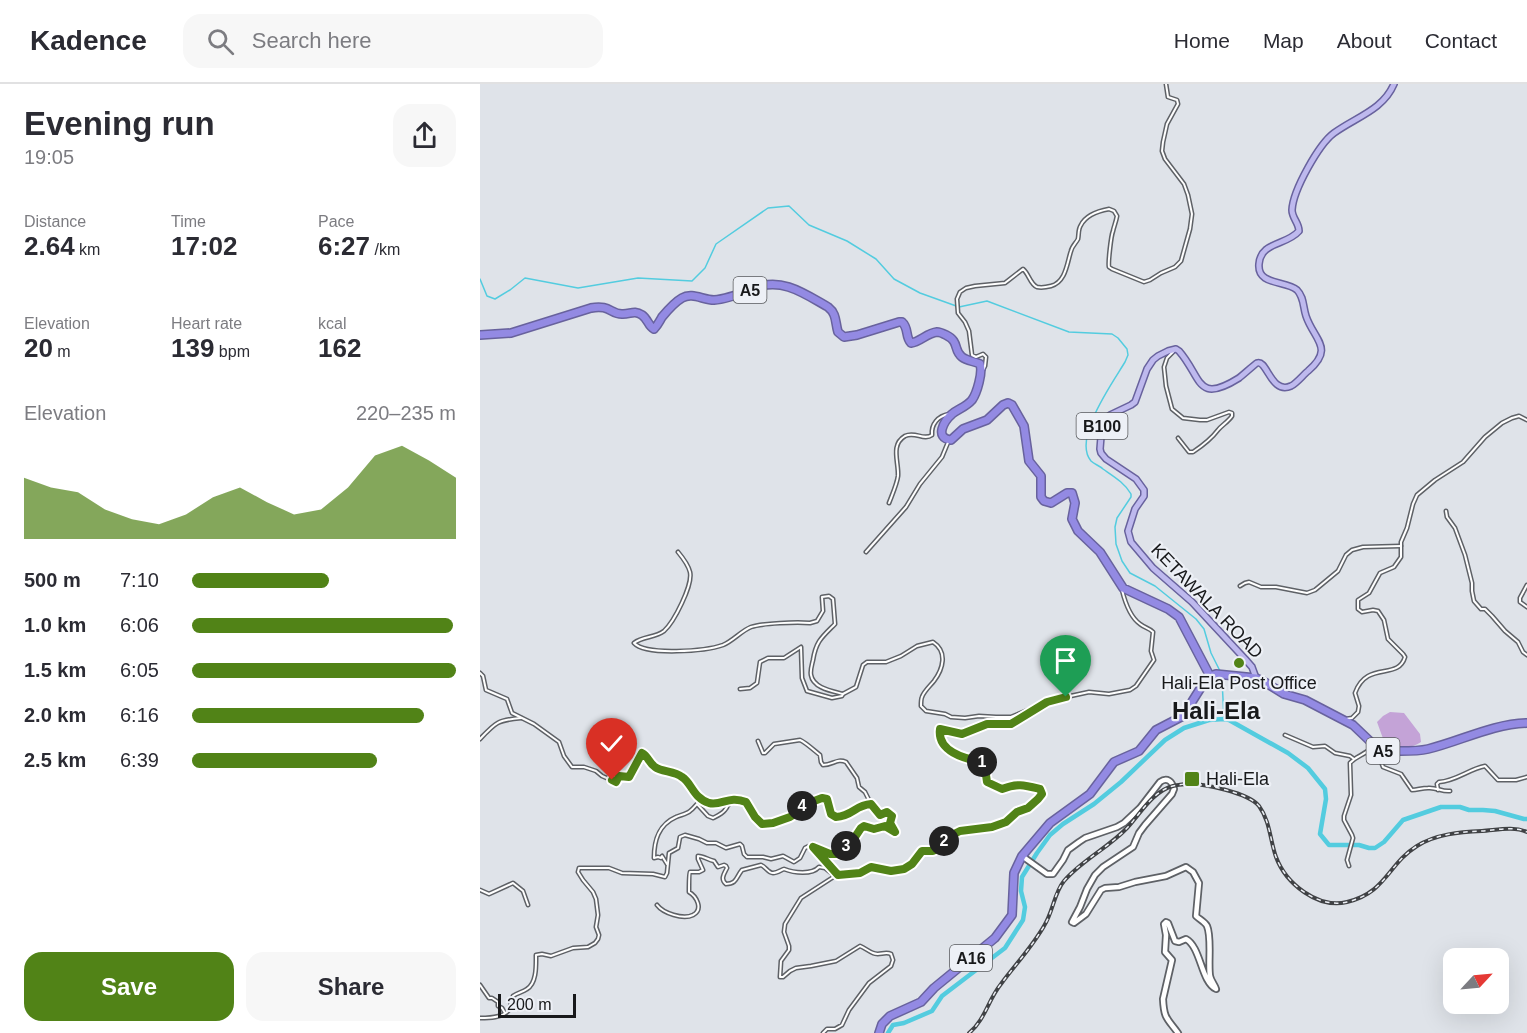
<!DOCTYPE html>
<meta charset="utf-8">
<style>
:root{--surface:#fff;--page:#f7f7f7;--text:#2b2b33;--muted:#7c7c81;--line:#e1e1e2;--accent:#518317}
body{margin:0;font-family:Helvetica,sans-serif;background:var(--page);color:var(--text);height:100vh;display:flex;flex-direction:column;font-size:22px;white-space:nowrap}
*{box-sizing:border-box;margin:0}
p{font-size:20px;color:var(--muted)}
.icon{flex:none;width:33px;height:33px;fill:none;stroke:currentColor;stroke-width:2;stroke-linecap:round;stroke-linejoin:round}
.map{position:relative;flex:1;overflow:hidden}
.sheet{display:flex;flex-direction:column;background:var(--surface);width:480px}
.sheet>*{flex:none}
.needle{width:39px;rotate:64deg}
.fabs{position:absolute;left:963px;top:864px;display:grid;gap:12px}
.fabs a{display:grid;place-items:center;width:66px;height:66px;border-radius:12px;background:var(--surface);box-shadow:0 6px 24px #0002;font-size:30px}
.scale{position:absolute;left:18px;bottom:15px;width:78px;box-sizing:border-box;padding-left:6px;border:3px solid #18191b;border-top:0;font-size:16px;line-height:21px;white-space:nowrap;color:#18191b;-webkit-text-stroke:4px #edf0f6;paint-order:stroke}
.pin{position:absolute;display:grid;place-items:center;width:51px;height:51px;color:#fff;margin:-62px -26px;border-radius:50% 50% 50% 0;rotate:-45deg;box-shadow:0 0 6px #0007}
.pin .icon{rotate:45deg}
.km{position:absolute;width:30px;height:30px;margin:-15px;border-radius:50%;background:#222;color:#fff;font-size:16px;line-height:30px;text-align:center}
.round{display:grid;place-items:center;flex:none;width:63px;height:63px;border-radius:18px;background:var(--page)}
.headline{display:flex;align-items:center;justify-content:space-between;height:102px;padding:0 24px}
h1{font-size:33px;font-weight:700;line-height:45px}
.figures{display:grid;grid-template-columns:repeat(3,1fr);gap:9px;height:102px;padding:6px 24px}
.figures div{display:grid;align-content:center}
.figures b{font-size:26px;font-weight:700}
.figures small{font-size:16px;font-weight:400}
.figures p{font-size:16px}
.chart{height:168px;padding:12px 24px}
.chart p{display:flex;justify-content:space-between}
.chart svg{width:100%;height:108px;margin-top:6px;fill:var(--accent);opacity:.7}
.action{display:flex;gap:12px;margin-top:auto;padding:12px 24px}
.action a{flex:1;height:69px;border-radius:18px;background:var(--accent);color:#fff;font-size:24px;font-weight:700;line-height:69px;text-align:center}
.action a+a{background:var(--page);color:var(--text)}
ul{padding:0 24px;list-style:none;font-size:20px}
li{display:grid;grid-template-columns:96px 72px 1fr;align-items:center;height:45px}
li i{height:15px;border-radius:8px;background:var(--accent)}
header{display:flex;align-items:center;gap:36px;box-sizing:border-box;height:84px;padding:0 30px;background:var(--surface);border-bottom:2px solid var(--line)}
header strong{font-size:28px}
nav{display:flex;gap:33px;margin-inline-start:auto;font-size:21px}
.search{width:420px;height:54px;background:var(--page);display:flex;align-items:center;gap:15px;box-sizing:border-box;padding:0 21px;border-radius:18px;color:var(--muted);font-size:22px}
main{display:flex;flex:1;min-height:0}
.map>svg:first-child{display:block}
.green{fill:#c4a3d7}
.lines{fill:none;stroke-linecap:round;stroke-linejoin:round}
.stream{stroke:#53ccdf;stroke-width:1.5}
.river{stroke:#53ccdf;stroke-width:4.5}
.street-casing{stroke:#5e6166;stroke-width:5}
.secondary-casing{stroke:#5e6166;stroke-width:8}
.primary-casing{stroke:#68629d;stroke-width:8}
.highway-casing{stroke:#68629d;stroke-width:10}
.street{stroke:#fff;stroke-width:2}
.secondary{stroke:#fff;stroke-width:4.5}
.primary{stroke:#beb9ee;stroke-width:5}
.highway{stroke:#938ae3;stroke-width:7}
.rail-casing{stroke:#404245;stroke-width:4}
.rail{stroke:#edf0f6;stroke-width:1.5;stroke-dasharray:4.5;stroke-linecap:butt}
.route-casing{stroke:#fff;stroke-width:12}
.route{stroke:#518317;stroke-width:8}
.poi-dot{fill:#518317;stroke:#edf0f6;stroke-width:2}
.labels{text-anchor:middle;dominant-baseline:central;stroke-width:4.5;stroke-linejoin:round;paint-order:stroke}
.shield{fill:#edf0f6;stroke:#585a5d;stroke-width:1.5}
.shield-label{font-size:16px;font-weight:bold;fill:#18191b}
.street-label{font-size:18px;fill:#18191b;stroke:#edf0f6}
.poi-label{font-size:18px;fill:#18191b;stroke:#edf0f6}
.district-label{font-size:24px;font-weight:bold;fill:#18191b;stroke:#edf0f6}
</style>
<header>
<strong>Kadence</strong>
<div class="search"><svg class="icon" aria-label="search" viewBox="0 0 24 24"><circle cx="10" cy="10" r="6"/><path d="M15 15l6 6"/></svg>Search here</div>
<nav><a>Home</a><a>Map</a><a>About</a><a>Contact</a></nav>
</header>
<main>
<section class="sheet">
<div class="headline"><div><h1>Evening run</h1><p>19:05</p></div><a class="round"><svg class="icon" aria-label="share" viewBox="0 0 24 24"><path d="M12 15V3M7 8l5-5 5 5M5 13v7h14v-7"/></svg></a></div>
<div class="figures">
<div><p>Distance</p><b>2.64<small> km</small></b></div>
<div><p>Time</p><b>17:02</b></div>
<div><p>Pace</p><b>6:27<small> /km</small></b></div>
</div>
<div class="figures">
<div><p>Elevation</p><b>20<small> m</small></b></div>
<div><p>Heart rate</p><b>139<small> bpm</small></b></div>
<div><p>kcal</p><b>162</b></div>
</div>
<div class="chart"><p><span>Elevation</span>220–235 m</p>
<svg viewBox="0 0 160 44" preserveAspectRatio="none"><path d="M0 44V19L10 23L20 25L30 32L40 36L50 38L60 34L70 27L80 23L90 29L100 34L110 32L120 23L130 10L140 6L150 12L160 19V44z"/></svg>
</div>
<ul>
<li><b>500 m</b>7:10<i style="width:52%"></i></li>
<li><b>1.0 km</b>6:06<i style="width:99%"></i></li>
<li><b>1.5 km</b>6:05<i style="width:100%"></i></li>
<li><b>2.0 km</b>6:16<i style="width:88%"></i></li>
<li><b>2.5 km</b>6:39<i style="width:70%"></i></li>
</ul>
<div class="action"><a>Save</a><a>Share</a></div>
</section>
<div class="map">
<svg width="1047" height="949" viewBox="0 0 1047 949">
<rect width="100%" height="100%" fill="#dfe3e9"/>
<!-- green -->
<path class="green" d="M910 628 924 629 940 650 941 658C930 666 918 662 905 660L897 638 903 632Z"/>
<g class="lines">
<!-- stream -->
<g class="stream">
<path d="M0 195 7 212 15 215 30 206 45 194 98 204 158 194 212 197 225 184 236 160 288 124 309 122 329 141 367 157 396 175 414 195 440 209 479 223 507 217 589 248 632 250 638 254 647 265 648 271 645 278C633 298 592 355 611 377 614 380 620 382 623 385 633 392 645 399 651 410V413L637 434 635 443 636 460 642 477 650 489 675 502 716 535 724 545 731 569 740 587"/>
<polyline points="742,595 744,635"/>
</g>
<!-- river -->
<polyline class="river" points="408,949 413,941 424,939 452,927 462,912 525,864 543,836 545,823 541,807 542,793 557,769 570,751 583,740 614,720 641,698 685,656 704,644 729,636 744,635 749,636 808,669 828,684 845,705 846,715 840,750 849,761 879,761 889,764 895,764 904,758 923,736 961,723 980,723 989,726 1003,726 1015,727 1044,735 1047,735"/>
<!-- street casing -->
<g class="street-casing">
<g id="street">
<path d="M693 268 687 274 684 283 686 302 692 325 703 334 720 336H727L749 328 752 329V332C748 338 742 341 738 346 732 354 722 362 713 368H709L698 354"/>
<path d="M503 286 505 282 506 273 503 270 496 273 492 271 489 247 485 238 478 229 477 215 480 208 486 204 495 202 525 199 543 185C549 190 550 200 557 203 562 204 567 203 571 202 586 198 587 179 591 167 592 162 596 159 598 155 599 150 598 145 601 141 606 131 618 127 629 125L634 127 637 132C636 138 634 142 633 147 631 152 628 179 629 183L632 185 664 198 670 196 681 189 695 183 701 177 710 145 712 130 708 111 704 100 685 75 682 67 683 58 687 40 698 20 697 16 688 13 686 0"/>
<path d="M409 419C412 411 417 400 418 392 419 378 410 361 425 352 435 347 444 357 452 351 451 340 458 332 469 330"/>
<polyline points="966,427 967,433 975,444 985,471 992,499 992,507 994,517 1001,525 1005,525 1012,532 1025,547 1038,558 1043,568 1047,571"/>
<path d="M198 468C203 474 208 480 210 488 213 501 194 538 184 547 175 554 163 552 154 559 166 572 226 567 243 561 253 557 261 547 271 543 282 539 317 538 330 539L337 537 343 527 342 513 349 512 353 515 355 540C342 553 336 557 333 576 332 581 330 586 331 591 333 604 352 607 363 610L376 603 383 581 387 578H406L421 572 437 562 453 558C468 568 463 585 454 597 450 602 444 607 442 613 441 615 441 620 441 622L446 627 465 630 471 633 485 634 499 632 516 633H531L567 618 586 613 609 608 629 610 650 606 656 602 674 576 671 567 673 548C669 544 665 544 660 540 650 533 645 518 642 506"/>
<polyline points="386,468 426,423 440,400 462,373 469,356"/>
<polyline points="1047,501 1040,514 1040,518 1047,523"/>
<polyline points="760,502 765,499 769,498 781,503 796,503 827,509 835,506 858,487 866,471 872,466 883,463 921,462"/>
<path d="M0 589 3 592 6 606 27 615 32 629 54 640 79 658 84 672 92 683H104L116 687 122 692 136 698 139 692 149 694 162 669C167 672 169 679 175 683 182 688 194 688 202 692 212 699 216 719 233 720 241 720 248 714 256 716"/>
<polyline points="260,605 270,604 277,599 280,578 288,574 304,574 321,563 322,594 327,607 352,614 362,612 363,610"/>
<path d="M866 635 872 634 878 628 879 622 875 609C887 576 918 597 925 573L923 570 908 555 904 536 898 527 893 526 882 528 878 525V516L889 509 900 489 914 483 921 473V458L927 444 933 420 937 411 955 396 983 378 1005 353 1022 339 1032 334 1039 332 1047 336"/>
<polyline points="805,651 833,663 845,662 855,669 870,672 874,675"/>
<path d="M0 655C16 638 18 636 41 634"/>
<path d="M278 657 283 669H285L294 660 320 656C325 658 335 667 340 671L341 678 343 681C353 681 357 674 366 678L377 694 379 703 385 708 391 720"/>
<path d="M900 669 899 672 903 683 921 690 932 706C937 706 942 704 948 704 956 703 962 708 970 707"/>
<path d="M958 706 957 700 959 698C976 697 989 685 1005 682L1018 696H1036L1047 693"/>
<path d="M187 780 182 772 181 774 178 773 174 774C174 757 178 741 196 733 200 731 207 730 210 727 213 725 215 722 217 720L228 732 233 734C237 732 242 730 245 726 250 720 245 722 252 719 270 709 271 735 286 740L310 733 316 729 321 722 344 714 347 715 351 730 356 733 367 731 381 721 391 720 400 731 407 728 412 732 410 739 415 748 405 742 394 745 384 742C363 756 370 780 335 764"/>
<path d="M869 782 867 776 873 754 872 751 864 736V732L871 711 870 679C877 671 884 672 892 663"/>
<polyline points="0,806 9,810 33,799 43,807 48,821"/>
<path d="M177 821C183 829 203 836 213 831 224 825 216 812 209 808 209 805 209 789 210 788H219L223 786 218 775V772C224 772 228 776 234 777L238 783 244 781 246 782 247 784C244 790 240 795 246 800 257 800 256 793 262 786L281 781C286 783 288 789 293 789 297 789 301 786 304 785 314 789 332 791 339 783L345 784 355 792"/>
<polyline points="0,901 9,914 12,914 18,918 18,922 22,924 25,929"/>
<path d="M0 934C8 934 23 934 29 926 31 922 31 916 33 912 37 909 43 908 47 905 57 899 56 881 56 871L62 870 71 872 93 864 108 863 115 859 118 855 119 851 116 843 118 831 116 815 113 808 103 796 98 788 99 784H129L142 789 173 790 185 793 187 789 189 769 198 764 200 753 205 751 219 755 227 759H236L246 764 260 760 262 762 264 770 267 773H283L291 775 303 772 314 778 320 774 325 764 329 762 333 763 358 791"/>
<path d="M343 949 347 945H355L362 941 369 926 389 899 411 882 413 876 411 870C405 867 399 872 393 869 388 867 385 864 380 862L356 877 331 882 316 884 310 887 303 893H300L301 877 309 866V862L304 848 305 840 321 814 355 792 380 789 391 783 411 787 424 785 432 780 443 767H453L457 765 466 754 480 747 512 743 526 738 537 728 548 724 558 715 562 710 560 705C544 701 537 699 522 705L507 698 504 685 501 677C483 675 458 667 460 645L482 650 507 640H531L564 620"/>
</g>
</g>
<!-- secondary casing -->
<g class="secondary-casing">
<path id="secondary" d="M542 772 567 790H573L583 776 588 766 599 758 605 754 637 743 644 739 660 724 680 698C687 693 692 697 694 705L692 710 665 741 659 749 653 763 623 783 615 791 607 805 600 823 592 838 594 839 606 830 621 806 625 804 639 803 655 798 686 792 706 783 713 788 719 799 716 832C719 835 725 838 727 842 732 853 728 879 730 892 731 897 735 901 736 905 721 898 721 863 706 855L699 858 695 857 688 839 686 838 684 840 686 851 685 868 692 876 683 915C684 935 687 934 698 949"/>
</g>
<!-- primary casing -->
<g class="primary-casing">
<path id="primary" d="M776 594 772 583 765 575 712 518 673 484 651 458 648 447 655 425 664 412V406L656 395 626 375 621 369 620 365 622 340 630 331 651 321 655 318 667 285 673 276 678 272 688 267 696 265 699 267C722 293 716 321 759 294 763 291 775 280 777 279 787 275 791 311 811 302 817 299 823 291 828 287 855 264 834 256 826 232 823 223 824 213 817 206 806 196 777 202 779 180 781 157 806 162 819 147 819 139 812 134 812 126 813 106 839 60 854 49 876 33 903 26 914 0"/>
</g>
<!-- highway casing -->
<g class="highway-casing">
<g id="highway">
<path d="M0 251 31 249 111 224C130 220 131 231 143 230 151 230 154 226 162 231 168 235 168 242 174 245 178 241 179 238 182 233 187 227 195 218 202 214 212 208 223 216 234 216 248 215 262 209 275 204 302 193 325 210 348 223 357 230 355 238 358 248L364 253 377 251 419 238H422C429 244 425 253 431 259 440 258 447 249 457 248 459 248 464 250 466 251 480 258 473 266 482 273 487 277 494 277 500 280 503 288 497 309 492 316 486 323 478 325 472 330 464 337 454 354 471 356L483 345 507 336 523 321 528 319 532 321 544 342 549 377 561 392V413L564 417 571 419 587 409H592L595 419 592 435 598 447 620 468 643 504 688 525 699 533 730 592"/>
<path d="M730 592 736 590 776 594 783 597 804 610 825 616 873 641 894 661 901 666 907 667C920 667 935 668 948 665 981 657 1012 640 1047 639"/>
<polyline points="399,949 402,940 410,932 441,918 454,904 515,854 532,831 534,789 542,772 570,739 610,710 634,678 659,667 676,646 703,632 725,597 730,592"/>
</g>
</g>
<!-- street -->
<use href="#street" class="street"/>
<!-- secondary -->
<use href="#secondary" class="secondary"/>
<!-- primary -->
<use href="#primary" class="primary"/>
<!-- highway -->
<use href="#highway" class="highway"/>
<!-- rail casing -->
<g class="rail-casing">
<path id="rail" d="M489 949C505 936 508 916 521 900 535 881 552 863 564 842 573 828 574 809 584 797 602 776 628 764 647 744 660 730 673 707 693 702 698 701 702 700 707 700 723 699 769 709 779 722 790 737 790 756 796 773 806 800 838 825 867 818 906 809 908 780 937 762 956 750 980 748 1002 747 1017 746 1034 742 1047 748"/>
</g>
<!-- rail -->
<use href="#rail" class="rail"/>
</g>
<g class="lines">
<!-- route casing -->
<g class="route-casing">
<path id="route" d="M132 696 136 698 139 692 149 693 162 669C168 672 169 679 175 683 182 688 194 687 202 693 212 699 213 714 229 719 242 722 249 711 266 718L275 733 282 740 293 739 310 733 316 729 321 722 342 714 347 715 351 730 356 733C373 732 375 721 391 720L400 731 407 728 412 732 410 739 415 748 405 742 394 745 384 742 381 744 375 753 368 759 363 768 359 770H350L333 763 358 791 380 789 391 783 411 787 424 785 432 780 442 767H453L457 765 466 754 480 747 512 743 526 738 537 728 548 724 558 715 562 710 560 705C544 701 537 699 522 705L507 698 506 691 501 677C484 675 457 667 460 645L482 650 507 640H531L567 618 586 613"/>
</g>
<!-- route -->
<use href="#route" class="route"/>
</g>
<!-- markers -->
<g class="poi-dot">
<circle cx="759" cy="579" r="6"/>
<rect x="704" y="687" width="16" height="16" rx="3"/>
</g>
<g class="labels">
<!-- shield labels -->
<g class="shield">
<rect x="253.5" y="193" width="33" height="26" rx="4.5"/>
<rect x="596.5" y="329" width="51" height="26" rx="4.5"/>
<rect x="886.5" y="654" width="33" height="26" rx="4.5"/>
<rect x="470" y="861" width="42" height="26" rx="4.5"/>
</g>
<g class="shield-label">
<text x="270" y="206">A5</text>
<text x="622" y="342">B100</text>
<text x="903" y="667">A5</text>
<text x="491" y="874">A16</text>
</g>
<!-- street labels -->
<g class="street-label">
<text transform="translate(727 517) rotate(46)">KETAWALA ROAD</text>
</g>
<!-- poi labels -->
<g class="poi-label">
<text x="759" y="599">Hali-Ela Post Office</text>
<text x="726" y="695" text-anchor="start">Hali-Ela</text>
</g>
<!-- district labels -->
<g class="district-label">
<text x="736" y="626">Hali-Ela</text>
</g>
</g>
</svg>
<div class="fabs">
<a><svg class="needle" viewBox="-14 -14 28 28"><path d="M0-13l5 13h-10z" fill="#e53935"/><path d="M0 13l5-13h-10z" fill="#7c7c81"/></svg></a>
</div>
<div class="scale">200 m</div>
<div class="pin" style="left:586px;top:613px;background:#1e9e55"><svg class="icon" aria-label="arrive" viewBox="0 0 24 24"><path d="M6 21V4h12l-3 4 3 4H6"/></svg></div>
<div class="pin" style="left:132px;top:696px;background:#d93025"><svg class="icon" aria-label="check" viewBox="0 0 24 24"><path d="M5 12l5 5 9-10"/></svg></div>
<b class="km" style="left:502px;top:678px">1</b>
<b class="km" style="left:464px;top:757px">2</b>
<b class="km" style="left:366px;top:762px">3</b>
<b class="km" style="left:322px;top:722px">4</b>
</div>
</main>
